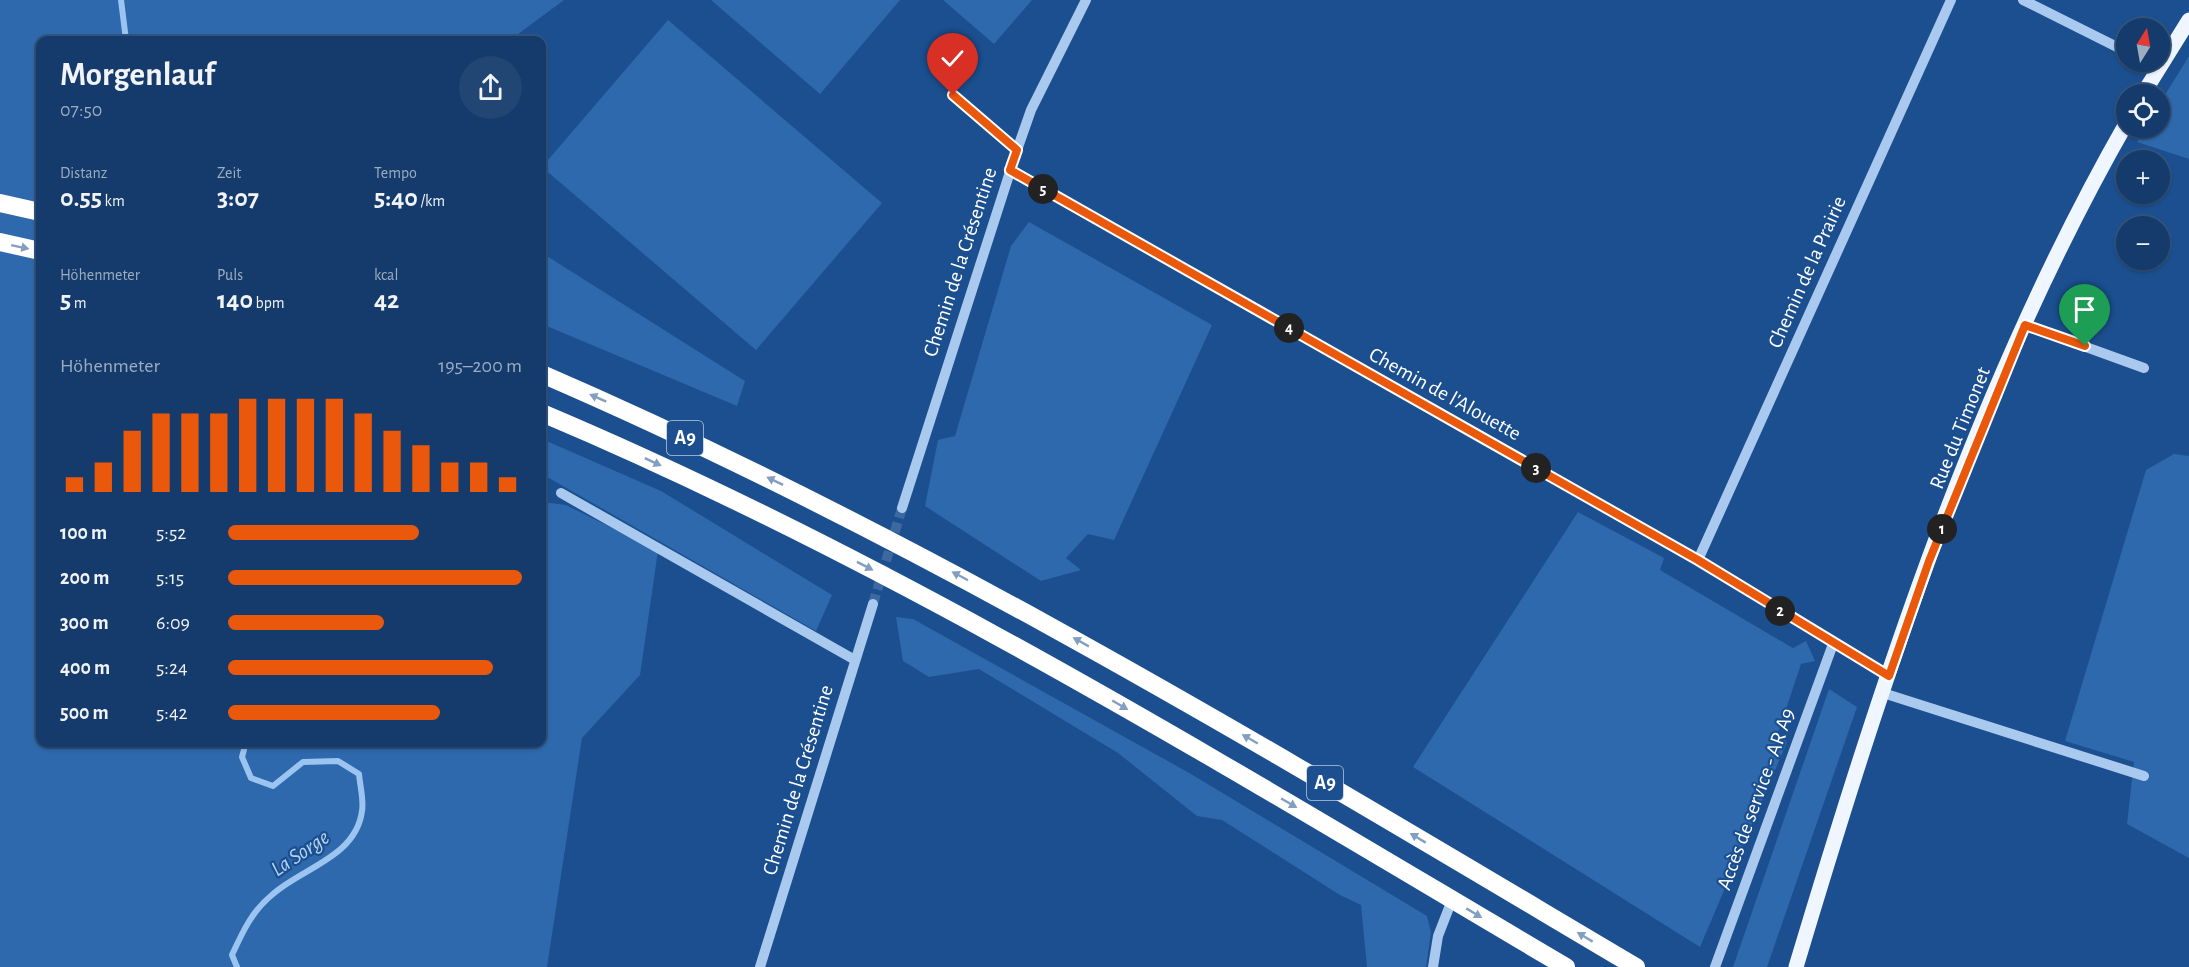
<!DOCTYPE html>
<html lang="de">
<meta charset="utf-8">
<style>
:root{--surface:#143b6b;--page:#214673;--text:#f1f3f6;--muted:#9dadc1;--line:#33557e;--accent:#ea580c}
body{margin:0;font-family:"Alegreya Sans",sans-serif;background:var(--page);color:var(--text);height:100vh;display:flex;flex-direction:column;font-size:22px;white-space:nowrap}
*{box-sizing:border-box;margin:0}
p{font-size:20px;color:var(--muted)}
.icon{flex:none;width:33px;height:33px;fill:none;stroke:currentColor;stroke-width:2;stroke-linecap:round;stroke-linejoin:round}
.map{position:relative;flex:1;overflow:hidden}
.details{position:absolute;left:36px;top:36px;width:510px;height:711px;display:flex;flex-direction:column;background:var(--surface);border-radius:12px;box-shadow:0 2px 4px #0004,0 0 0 2px var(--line)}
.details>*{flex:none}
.needle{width:39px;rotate:11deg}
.controls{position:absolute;left:2116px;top:18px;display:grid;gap:12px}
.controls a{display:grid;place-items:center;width:54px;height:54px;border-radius:50%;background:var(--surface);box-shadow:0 2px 4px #0004,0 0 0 2px var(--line);font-size:30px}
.pin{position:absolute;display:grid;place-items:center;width:51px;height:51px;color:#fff;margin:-62px -26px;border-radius:50% 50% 50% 0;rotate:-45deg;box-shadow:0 0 6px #0007}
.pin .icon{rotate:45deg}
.km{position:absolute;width:30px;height:30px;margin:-15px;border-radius:50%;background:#222;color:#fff;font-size:16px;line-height:30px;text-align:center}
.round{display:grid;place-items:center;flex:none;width:63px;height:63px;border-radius:32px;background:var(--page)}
.summary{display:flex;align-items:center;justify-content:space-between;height:102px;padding:0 24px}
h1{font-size:33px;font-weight:600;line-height:45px}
.metrics{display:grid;grid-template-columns:repeat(3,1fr);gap:9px;height:102px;padding:6px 24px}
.metrics div{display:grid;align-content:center}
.metrics b{font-size:26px;font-weight:600}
.metrics small{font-size:16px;font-weight:400}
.metrics p{font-size:16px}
.chart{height:168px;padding:12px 24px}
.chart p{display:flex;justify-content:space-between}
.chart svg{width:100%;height:108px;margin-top:6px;stroke:var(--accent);stroke-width:6}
ul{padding:0 24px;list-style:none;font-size:20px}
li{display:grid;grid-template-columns:96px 72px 1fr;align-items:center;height:45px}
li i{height:15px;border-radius:8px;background:var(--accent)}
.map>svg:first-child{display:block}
.green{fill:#2e69ad}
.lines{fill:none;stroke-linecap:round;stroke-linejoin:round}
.stream{stroke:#9cc4f0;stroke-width:6}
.minor-tunnel{stroke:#3d69a0;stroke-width:10;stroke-dasharray:10 5;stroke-linecap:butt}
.minor{stroke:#a9c9ee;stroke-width:10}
.major{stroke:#f0f6ff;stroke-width:15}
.highway{stroke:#fff;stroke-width:18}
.oneway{fill:#829ec1}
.route-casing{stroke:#fff;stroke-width:12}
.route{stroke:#ea580c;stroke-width:8}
.labels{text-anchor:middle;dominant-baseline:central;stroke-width:4.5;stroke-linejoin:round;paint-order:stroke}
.shield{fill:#1b4f8f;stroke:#bbcadd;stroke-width:1.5}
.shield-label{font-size:20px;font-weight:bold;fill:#fff}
.street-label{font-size:21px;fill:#fff;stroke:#1b4f8f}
.water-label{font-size:22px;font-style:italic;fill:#b5d3f5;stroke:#1b4f8f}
</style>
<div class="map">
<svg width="2189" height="967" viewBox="0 0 2189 967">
<rect width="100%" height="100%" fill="#1b4f8f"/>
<!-- green -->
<g class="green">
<polygon points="0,0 564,0 510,40 40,40 40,742 542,742 542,502 566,505 658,551 640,675 582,738 547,967 0,967"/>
<polygon points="711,0 900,0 820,94"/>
<polygon points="943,0 1032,0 994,44"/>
<polygon points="668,20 882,203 756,350 542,167"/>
<polygon points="2189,56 2189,159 2137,142 2145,128 2160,128 2160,103"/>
<polygon points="1029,222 1212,325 1114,540 1088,534 1066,558 1081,570 1041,581 925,506 938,440 955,436 1011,246"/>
<polygon points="542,253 745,381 737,406 542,324"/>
<polygon points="542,439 661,491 832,595 816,631 542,474"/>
<polygon points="2174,454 2189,456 2189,858 2127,824 2134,762 2065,741 2146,470"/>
<polygon points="1578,512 1664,558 1660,570 1793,648 1806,641 1815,661 1801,664 1778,733 1787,742 1700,947 1413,767"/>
<polygon points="896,617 913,619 1191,774 1427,916 1431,932 1426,967 1367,967 1361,905 1340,895 1222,820 1197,816 1118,753 979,669 929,677 903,661"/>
<polygon points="1829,689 1857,707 1767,967 1733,967"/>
</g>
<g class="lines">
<!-- stream -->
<g class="stream">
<polyline points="121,0 126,40"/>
<path d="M237 967 232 955C243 931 252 911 273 894 302 868 356 857 362 811 364 800 360 786 359 774L338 761 303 762 273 786 251 778 242 757 246 742"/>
</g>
<!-- minor-tunnel -->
<polyline class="minor-tunnel" points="873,604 902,508"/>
<!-- minor -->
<g class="minor">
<polyline points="2023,0 2127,52"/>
<polyline points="2144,62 2158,69"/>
<polyline points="953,95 1017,150"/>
<polyline points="1009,170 1698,560 1889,676"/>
<polyline points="2025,325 2144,368"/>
<polyline points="561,493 855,660"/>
<polyline points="902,508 1017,150 1031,110 1086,0"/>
<polyline points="1698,560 1951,0"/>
<polyline points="1883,693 2144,776"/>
<polyline points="760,967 873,604"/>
<polyline points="1433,967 1438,936 1452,900"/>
<polyline points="1715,967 1833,644"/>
</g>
<!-- major -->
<g class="major">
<polyline points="2143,94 2189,20"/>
<path d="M1796 967C1882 680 1977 384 2127 122"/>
</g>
<!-- highway -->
<g class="highway">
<polyline points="0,203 40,212"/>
<polyline points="0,242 40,251"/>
<path d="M542 374C924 539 1278 755 1636 967"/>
<path d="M542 413C900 564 1232 770 1566 967"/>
</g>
</g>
<!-- one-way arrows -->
<defs><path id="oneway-solid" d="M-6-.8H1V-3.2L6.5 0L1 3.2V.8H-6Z" transform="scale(1.5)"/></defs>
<g class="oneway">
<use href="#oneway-solid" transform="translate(20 247) rotate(12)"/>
<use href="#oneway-solid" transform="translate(598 398) rotate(-156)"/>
<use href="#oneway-solid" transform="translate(653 462) rotate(25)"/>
<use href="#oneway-solid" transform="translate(775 481) rotate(-154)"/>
<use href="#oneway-solid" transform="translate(865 566) rotate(27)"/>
<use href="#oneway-solid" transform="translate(960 576) rotate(-152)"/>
<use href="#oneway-solid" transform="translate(1081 642) rotate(-151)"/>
<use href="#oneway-solid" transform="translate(1120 705) rotate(30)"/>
<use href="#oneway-solid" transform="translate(1250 739) rotate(-150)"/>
<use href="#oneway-solid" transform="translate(1289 803) rotate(30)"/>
<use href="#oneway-solid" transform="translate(1418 838) rotate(-149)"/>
<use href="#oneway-solid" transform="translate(1474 913) rotate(31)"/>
<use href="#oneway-solid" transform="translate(1585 937) rotate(-149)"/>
</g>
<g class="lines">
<!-- route casing -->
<g class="route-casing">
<polyline id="route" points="953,95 1017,150 1010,170 1698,560 1889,676 1929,561 2025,325 2085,346"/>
</g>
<!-- route -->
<use href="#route" class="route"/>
</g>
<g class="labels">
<!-- shield labels -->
<g class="shield">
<rect x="667" y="421" width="36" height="34" rx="4.5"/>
<rect x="1307" y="766" width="36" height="34" rx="4.5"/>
</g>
<g class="shield-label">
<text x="685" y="438">A9</text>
<text x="1325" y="783">A9</text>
</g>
<!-- street labels -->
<g class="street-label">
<text transform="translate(960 262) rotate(-72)">Chemin de la Crésentine</text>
<text transform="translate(1807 272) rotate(-66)">Chemin de la Prairie</text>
<text transform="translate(1445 394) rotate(29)">Chemin de l'Alouette</text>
<text transform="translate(1960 428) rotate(-68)">Rue du Timonet</text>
<text transform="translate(798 780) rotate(-73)">Chemin de la Crésentine</text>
<text transform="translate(1756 799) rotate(-70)">Accès de service - AR A9</text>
</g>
<!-- water labels -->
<g class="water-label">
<text transform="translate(300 853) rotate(-34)">La Sorge</text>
</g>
</g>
</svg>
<div class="controls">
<a><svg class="needle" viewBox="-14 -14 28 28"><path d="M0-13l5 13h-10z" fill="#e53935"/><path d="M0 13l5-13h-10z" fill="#9dadc1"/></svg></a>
<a><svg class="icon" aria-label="locate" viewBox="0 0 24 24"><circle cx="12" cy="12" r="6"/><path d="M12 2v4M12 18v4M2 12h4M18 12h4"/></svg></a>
<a>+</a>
<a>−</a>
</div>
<div class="pin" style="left:2085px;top:346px;background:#1e9e55"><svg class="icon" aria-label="arrive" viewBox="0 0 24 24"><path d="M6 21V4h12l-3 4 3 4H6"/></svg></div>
<div class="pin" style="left:953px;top:95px;background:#d93025"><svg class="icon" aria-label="check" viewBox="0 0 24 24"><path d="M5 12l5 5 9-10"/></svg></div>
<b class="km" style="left:1942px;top:529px">1</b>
<b class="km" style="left:1780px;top:611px">2</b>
<b class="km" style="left:1536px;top:468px">3</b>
<b class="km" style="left:1289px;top:328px">4</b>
<b class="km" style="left:1043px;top:189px">5</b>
<section class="details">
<div class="summary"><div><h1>Morgenlauf</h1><p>07:50</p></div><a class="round"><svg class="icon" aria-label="share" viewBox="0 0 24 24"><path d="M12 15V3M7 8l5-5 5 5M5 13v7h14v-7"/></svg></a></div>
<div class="metrics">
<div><p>Distanz</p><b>0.55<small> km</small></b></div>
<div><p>Zeit</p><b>3:07</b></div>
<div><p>Tempo</p><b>5:40<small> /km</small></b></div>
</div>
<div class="metrics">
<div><p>Höhenmeter</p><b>5<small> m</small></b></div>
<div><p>Puls</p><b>140<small> bpm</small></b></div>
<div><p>kcal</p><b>42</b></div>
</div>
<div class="chart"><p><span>Höhenmeter</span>195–200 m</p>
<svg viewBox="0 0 160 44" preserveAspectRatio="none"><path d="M5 44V38M15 44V32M25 44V19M35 44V12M45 44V12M55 44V12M65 44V6M75 44V6M85 44V6M95 44V6M105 44V12M115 44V19M125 44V25M135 44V32M145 44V32M155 44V38"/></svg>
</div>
<ul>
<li><b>100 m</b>5:52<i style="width:65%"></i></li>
<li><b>200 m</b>5:15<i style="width:100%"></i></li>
<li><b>300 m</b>6:09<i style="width:53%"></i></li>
<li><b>400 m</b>5:24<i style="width:90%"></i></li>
<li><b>500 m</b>5:42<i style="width:72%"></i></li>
</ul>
</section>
</div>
